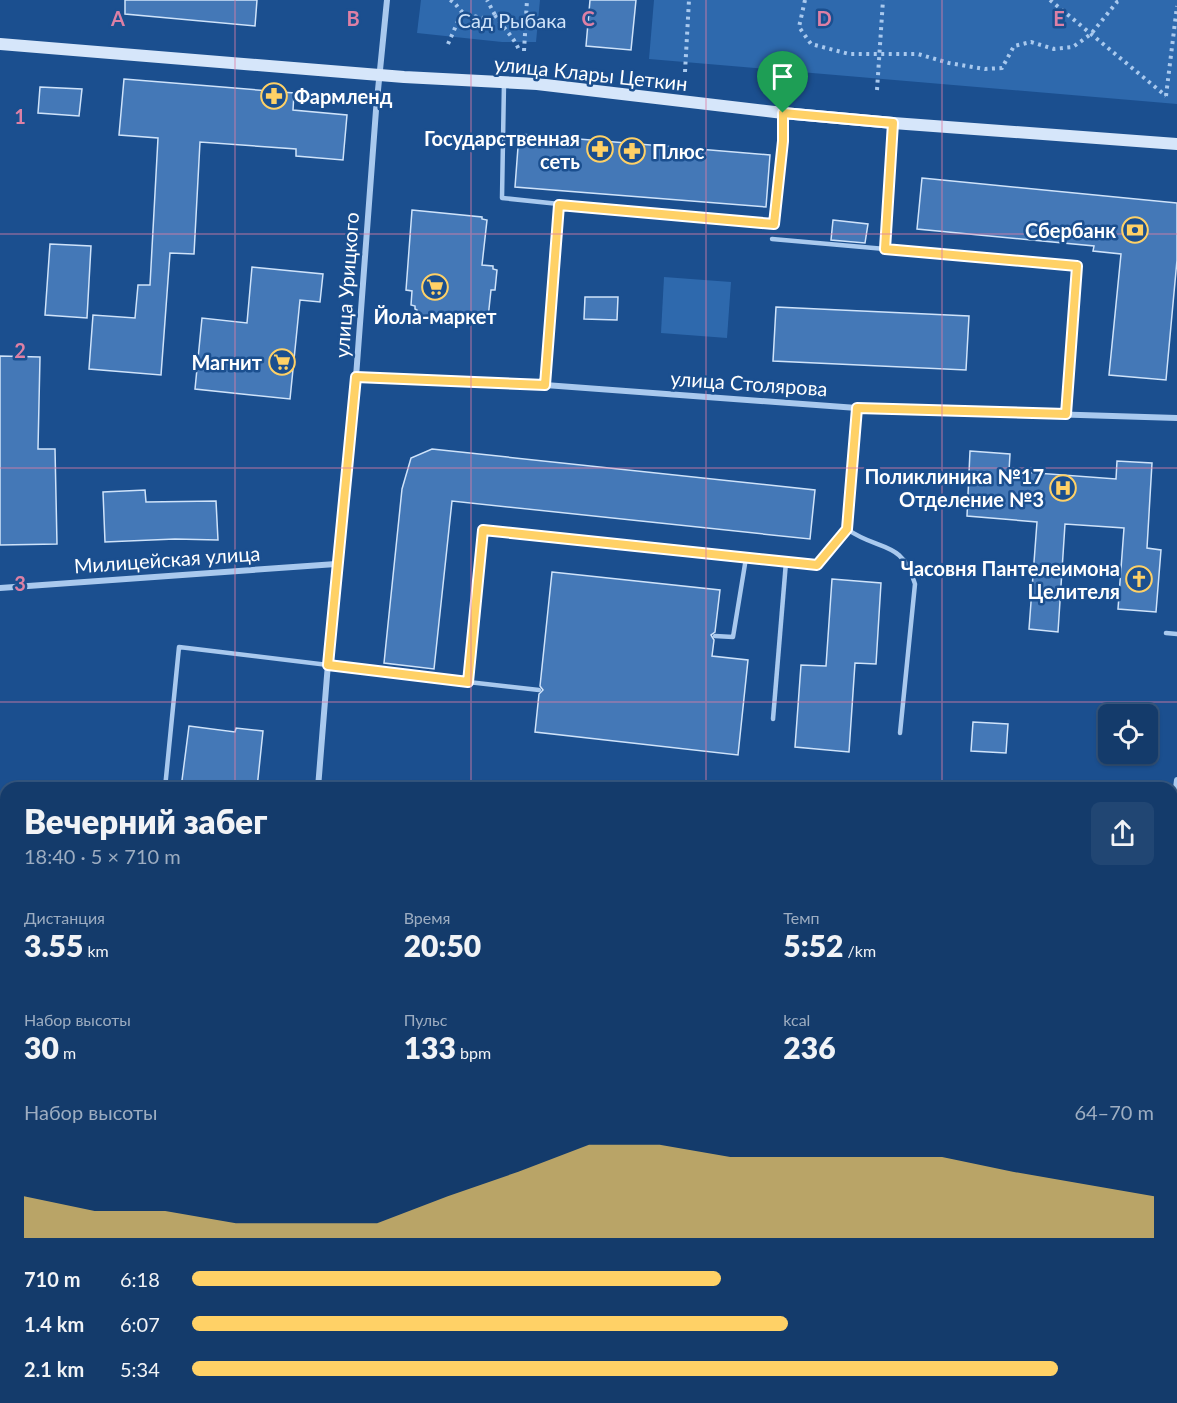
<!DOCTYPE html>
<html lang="ru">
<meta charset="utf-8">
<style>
:root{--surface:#143b6b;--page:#214673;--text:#f1f3f6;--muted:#9dadc1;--line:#33557e;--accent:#ffd166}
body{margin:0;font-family:Lato,sans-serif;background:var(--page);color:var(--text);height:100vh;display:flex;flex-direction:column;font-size:22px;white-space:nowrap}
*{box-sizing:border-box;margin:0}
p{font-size:20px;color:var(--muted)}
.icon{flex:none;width:33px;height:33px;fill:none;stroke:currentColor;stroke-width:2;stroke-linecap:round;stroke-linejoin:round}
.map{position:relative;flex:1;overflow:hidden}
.panel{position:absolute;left:0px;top:782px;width:1178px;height:622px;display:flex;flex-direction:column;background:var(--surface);border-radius:18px 18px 0 0;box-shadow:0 2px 4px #0004,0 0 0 2px var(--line)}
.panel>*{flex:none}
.controls{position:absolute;left:1098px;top:704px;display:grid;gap:12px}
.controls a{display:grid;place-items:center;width:60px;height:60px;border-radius:9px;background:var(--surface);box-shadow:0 2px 4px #0004,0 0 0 2px var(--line);font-size:30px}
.pin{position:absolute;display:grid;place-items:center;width:51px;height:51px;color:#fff;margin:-62px -26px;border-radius:50% 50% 50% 0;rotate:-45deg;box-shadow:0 0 6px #0007}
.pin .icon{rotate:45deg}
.round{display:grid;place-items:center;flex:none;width:63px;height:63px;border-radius:9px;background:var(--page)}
.head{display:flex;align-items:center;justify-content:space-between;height:102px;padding:0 24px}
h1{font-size:33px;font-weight:800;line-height:45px}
.figures{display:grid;grid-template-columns:repeat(3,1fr);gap:9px;height:102px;padding:6px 24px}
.figures div{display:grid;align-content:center}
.figures b{font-size:30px;font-weight:800}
.figures small{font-size:16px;font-weight:400}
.figures p{font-size:16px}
.chart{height:168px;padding:12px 24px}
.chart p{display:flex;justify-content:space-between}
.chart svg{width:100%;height:108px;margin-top:6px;fill:var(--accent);opacity:.7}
ul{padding:0 24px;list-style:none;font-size:20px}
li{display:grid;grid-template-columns:96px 72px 1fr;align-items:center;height:45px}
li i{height:15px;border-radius:8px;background:var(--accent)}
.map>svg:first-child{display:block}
.green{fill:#2e69ad}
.building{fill:#4478b7;stroke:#cfe3fa;stroke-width:1.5}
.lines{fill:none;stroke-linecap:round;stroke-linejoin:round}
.path{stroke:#a9c9ee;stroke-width:4;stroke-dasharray:3 4.5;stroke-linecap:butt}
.service{stroke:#a9c9ee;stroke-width:4.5}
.minor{stroke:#a9c9ee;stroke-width:6}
.tertiary{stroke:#a9c9ee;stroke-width:10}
.secondary{stroke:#d6e6fa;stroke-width:12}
.route-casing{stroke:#fff;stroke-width:12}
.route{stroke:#ffd166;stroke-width:8}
.grid{fill:none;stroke:#dd80a5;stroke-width:1.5;stroke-opacity:0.55}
.labels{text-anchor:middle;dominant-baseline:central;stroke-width:5;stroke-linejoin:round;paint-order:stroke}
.park-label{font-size:20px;fill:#cfe3fa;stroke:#1b4f8f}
.street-label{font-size:20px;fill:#fff;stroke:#1b4f8f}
.poi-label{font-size:20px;font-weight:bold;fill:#fff;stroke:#1b4f8f;text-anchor:end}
.grid-label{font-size:20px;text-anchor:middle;font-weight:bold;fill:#dd80a5;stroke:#1b4f8f;stroke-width:5;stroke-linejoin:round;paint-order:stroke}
</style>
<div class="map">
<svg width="1177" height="1403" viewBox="0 0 1177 1403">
<rect width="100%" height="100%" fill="#1b4f8f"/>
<!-- green -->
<g class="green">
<polygon points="421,0 540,0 536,42 502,42 417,33"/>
<polygon points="654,0 1177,0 1177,104 649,59"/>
<polygon points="664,277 731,282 727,338 661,333"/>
</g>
<!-- building -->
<g class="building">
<polygon points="125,0 257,0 255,26 125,14"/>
<polygon points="590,0 636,0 631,50 586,46"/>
<polygon points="124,79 294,93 293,110 347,115 343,160 296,156 296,149 200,142 194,254 170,253 161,375 89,369 93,315 135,318 138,285 150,285 158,138 119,135"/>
<polygon points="40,87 82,89 79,116 38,113"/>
<polygon points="519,134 770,155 766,207 515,187"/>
<polygon points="922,178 1177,203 1177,260 1166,380 1109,375 1121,254 1093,251 1094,246 917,229"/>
<polygon points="412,210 482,217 482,219 487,220 482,265 493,266 493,269 497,270 495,290 491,290 488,318 444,313 443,317 417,315 417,310 415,309 415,306 411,305 412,291 406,290"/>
<polygon points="833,220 868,224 865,243 831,240"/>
<polygon points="50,244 91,246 87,318 45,315"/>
<polygon points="252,267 323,274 320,302 300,300 290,399 195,389 202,318 247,323"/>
<polygon points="585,297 618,297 617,320 584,319"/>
<polygon points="776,307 969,316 966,370 773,361"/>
<polygon points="0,356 40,357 38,449 55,449 57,544 0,545"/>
<polygon points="432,449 815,490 810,539 452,501 434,669 384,663 402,489 411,458"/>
<polygon points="970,451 1010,454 1009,471 1116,479 1117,461 1152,463 1147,548 1161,550 1156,612 1118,609 1124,528 1065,524 1058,632 1029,629 1037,522 967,516"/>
<polygon points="145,490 146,502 216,501 218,540 175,539 105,542 103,492"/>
<polygon points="552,572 720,590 715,632 711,635 714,640 712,656 748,660 738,755 535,732 539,694 543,690 540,686"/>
<polygon points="832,579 881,583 876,664 855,663 849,752 795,747 801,665 826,666"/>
<polygon points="973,722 1008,724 1006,753 971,751"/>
<polygon points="189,726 235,732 236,728 263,731 257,788 181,788"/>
</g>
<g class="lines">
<!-- path -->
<g class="path">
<path d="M450 0C456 3 457 7 461 11 468 16 484 19 492 18L495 15 487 0"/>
<polyline points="805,0 799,27 811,44 849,54 918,54 949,63 985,69 1002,68 1014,46 1031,42 1054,49 1073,47 1091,34 1117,2 1122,0"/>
<polyline points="1050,0 1166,96"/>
<path d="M495 15C503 28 514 37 519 50"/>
<polyline points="448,44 462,12"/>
<polyline points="524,51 527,0"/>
<polyline points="685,72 689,0"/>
<polyline points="877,90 883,0"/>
<polyline points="1166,96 1177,6"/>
<polyline points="0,978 6,979"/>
<polyline points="0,1021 6,1021"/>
</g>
<!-- service -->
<g class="service">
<polyline points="504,83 502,198 559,204 545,385"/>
<polyline points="893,123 885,249 1077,266 1066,414"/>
<polyline points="559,205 774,224 783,141 783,114"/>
<polyline points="772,239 885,249"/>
<path d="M847 529C879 552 902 539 915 584L900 733"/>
<polyline points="1166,633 1177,634"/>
<polyline points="715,636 733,637 746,558"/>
<polyline points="468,682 539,690"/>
<polyline points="773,719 786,562"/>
<polyline points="165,788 179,647 468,682 483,530 817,565 847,529 857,408"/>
<polyline points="950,1400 963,1403"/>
<polyline points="698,1403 698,1398"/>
<polyline points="1069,1403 1077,1398"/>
</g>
<!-- minor -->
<g class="minor">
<polyline points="356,377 545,385 857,408 1177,418"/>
<polyline points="0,588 336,564"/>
<polyline points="318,788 336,564 356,377 376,110 387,0"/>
<polyline points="1172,820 1177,780"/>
<polyline points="126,1403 127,1398"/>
</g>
<!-- tertiary -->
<g class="tertiary">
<polyline points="0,1001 6,1001"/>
<polyline points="1172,1109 1177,1109"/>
</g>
<!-- secondary -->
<polyline class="secondary" points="0,44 404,77 537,84 783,113 893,123 1177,144"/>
</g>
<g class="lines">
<!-- route casing -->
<g class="route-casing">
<polygon id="route" points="783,113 893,123 885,249 1077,266 1066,414 857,408 847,529 817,565 483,530 468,682 328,665 356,377 545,385 559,205 774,224 783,141"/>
</g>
<!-- route -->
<use href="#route" class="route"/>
</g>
<!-- grid -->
<path class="grid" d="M235 0V788M471 0V788M706 0V788M942 0V788M0 234H1177M0 468H1177M0 702H1177M0 935H6M1172 935H1177M0 1169H6M1172 1169H1177M235 1398V1403M471 1398V1403M706 1398V1403M942 1398V1403"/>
<!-- icons -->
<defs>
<g id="pharmacy-ring" transform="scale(1.35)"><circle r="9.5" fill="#1b4f8f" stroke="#ffd166" stroke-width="1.5"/><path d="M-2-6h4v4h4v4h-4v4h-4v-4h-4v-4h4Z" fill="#ffd166"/></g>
<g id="bank-ring" transform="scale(1.35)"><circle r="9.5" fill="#1b4f8f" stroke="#ffd166" stroke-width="1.5"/><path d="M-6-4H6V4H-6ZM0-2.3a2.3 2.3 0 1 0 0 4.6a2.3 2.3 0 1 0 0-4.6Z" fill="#ffd166"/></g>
<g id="supermarket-ring" transform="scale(1.35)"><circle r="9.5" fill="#1b4f8f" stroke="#ffd166" stroke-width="1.5"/><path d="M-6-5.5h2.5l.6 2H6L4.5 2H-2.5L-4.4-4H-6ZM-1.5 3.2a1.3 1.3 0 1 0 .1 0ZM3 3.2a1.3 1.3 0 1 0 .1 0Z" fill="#ffd166"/></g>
<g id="hospital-ring" transform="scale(1.35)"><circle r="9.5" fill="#1b4f8f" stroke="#ffd166" stroke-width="1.5"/><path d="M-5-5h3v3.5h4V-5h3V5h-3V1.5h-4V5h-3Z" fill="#ffd166"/></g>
<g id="church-ring" transform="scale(1.35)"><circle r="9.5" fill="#1b4f8f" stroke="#ffd166" stroke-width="1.5"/><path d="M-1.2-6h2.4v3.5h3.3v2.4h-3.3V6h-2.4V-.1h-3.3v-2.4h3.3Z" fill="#ffd166"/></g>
</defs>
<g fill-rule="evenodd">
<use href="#pharmacy-ring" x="274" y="96"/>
<use href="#pharmacy-ring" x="600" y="149"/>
<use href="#pharmacy-ring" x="632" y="151"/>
<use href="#bank-ring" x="1135" y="230"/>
<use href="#supermarket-ring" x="435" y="287"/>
<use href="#supermarket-ring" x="282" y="362"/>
<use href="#hospital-ring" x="1063" y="488"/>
<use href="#church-ring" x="1139" y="579"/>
</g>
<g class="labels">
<!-- park labels -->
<g class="park-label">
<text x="512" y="20">Сад Рыбака</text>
</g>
<!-- street labels -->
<g class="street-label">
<text transform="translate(591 73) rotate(6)">улица Клары Цеткин</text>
<text transform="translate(346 285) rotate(-86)">улица Урицкого</text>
<text transform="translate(749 383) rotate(4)">улица Столярова</text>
<text transform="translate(167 559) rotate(-4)">Милицейская улица</text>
</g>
<!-- poi labels -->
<g class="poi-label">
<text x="294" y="96" text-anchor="start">Фармленд</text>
<text x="580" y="138">Государственная<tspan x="580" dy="23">сеть</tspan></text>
<text x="652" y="151" text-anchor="start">Плюс</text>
<text x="1116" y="230">Сбербанк</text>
<text x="435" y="316" text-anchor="middle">Йола-маркет</text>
<text x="262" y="362">Магнит</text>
<text x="1044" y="476">Поликлиника №17<tspan x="1044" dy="23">Отделение №3</tspan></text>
<text x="1120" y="568">Часовня Пантелеимона<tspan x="1120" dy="23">Целителя</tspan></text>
</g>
</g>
<g class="grid-label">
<text x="118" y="26">A</text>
<text x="353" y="26">B</text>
<text x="588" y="26">C</text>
<text x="824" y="26">D</text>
<text x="1059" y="26">E</text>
<text x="20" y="124">1</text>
<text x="20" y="358">2</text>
<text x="20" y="591">3</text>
</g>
</svg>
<div class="controls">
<a><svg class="icon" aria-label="locate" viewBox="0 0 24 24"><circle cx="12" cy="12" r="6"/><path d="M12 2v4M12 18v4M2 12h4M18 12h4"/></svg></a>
</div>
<div class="pin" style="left:783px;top:113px;background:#1e9e55"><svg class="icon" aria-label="arrive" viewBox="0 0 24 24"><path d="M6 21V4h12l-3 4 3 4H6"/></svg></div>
<section class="panel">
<div class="head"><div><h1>Вечерний забег</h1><p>18:40 · 5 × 710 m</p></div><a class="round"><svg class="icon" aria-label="share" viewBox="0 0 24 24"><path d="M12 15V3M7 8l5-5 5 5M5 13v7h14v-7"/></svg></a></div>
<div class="figures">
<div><p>Дистанция</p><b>3.55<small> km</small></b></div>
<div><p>Время</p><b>20:50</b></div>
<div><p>Темп</p><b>5:52<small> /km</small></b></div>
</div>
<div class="figures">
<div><p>Набор высоты</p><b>30<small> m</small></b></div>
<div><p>Пульс</p><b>133<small> bpm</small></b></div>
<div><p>kcal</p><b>236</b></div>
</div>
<div class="chart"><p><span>Набор высоты</span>64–70 m</p>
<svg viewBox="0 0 160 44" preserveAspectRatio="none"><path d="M0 44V27L10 33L20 33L30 38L40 38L50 38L60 27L70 17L80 6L90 6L100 11L110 11L120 11L130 11L140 17L150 22L160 27V44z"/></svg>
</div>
<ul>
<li><b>710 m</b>6:18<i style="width:55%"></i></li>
<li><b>1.4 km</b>6:07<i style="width:62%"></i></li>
<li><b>2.1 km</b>5:34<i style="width:90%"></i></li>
</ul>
</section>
</div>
